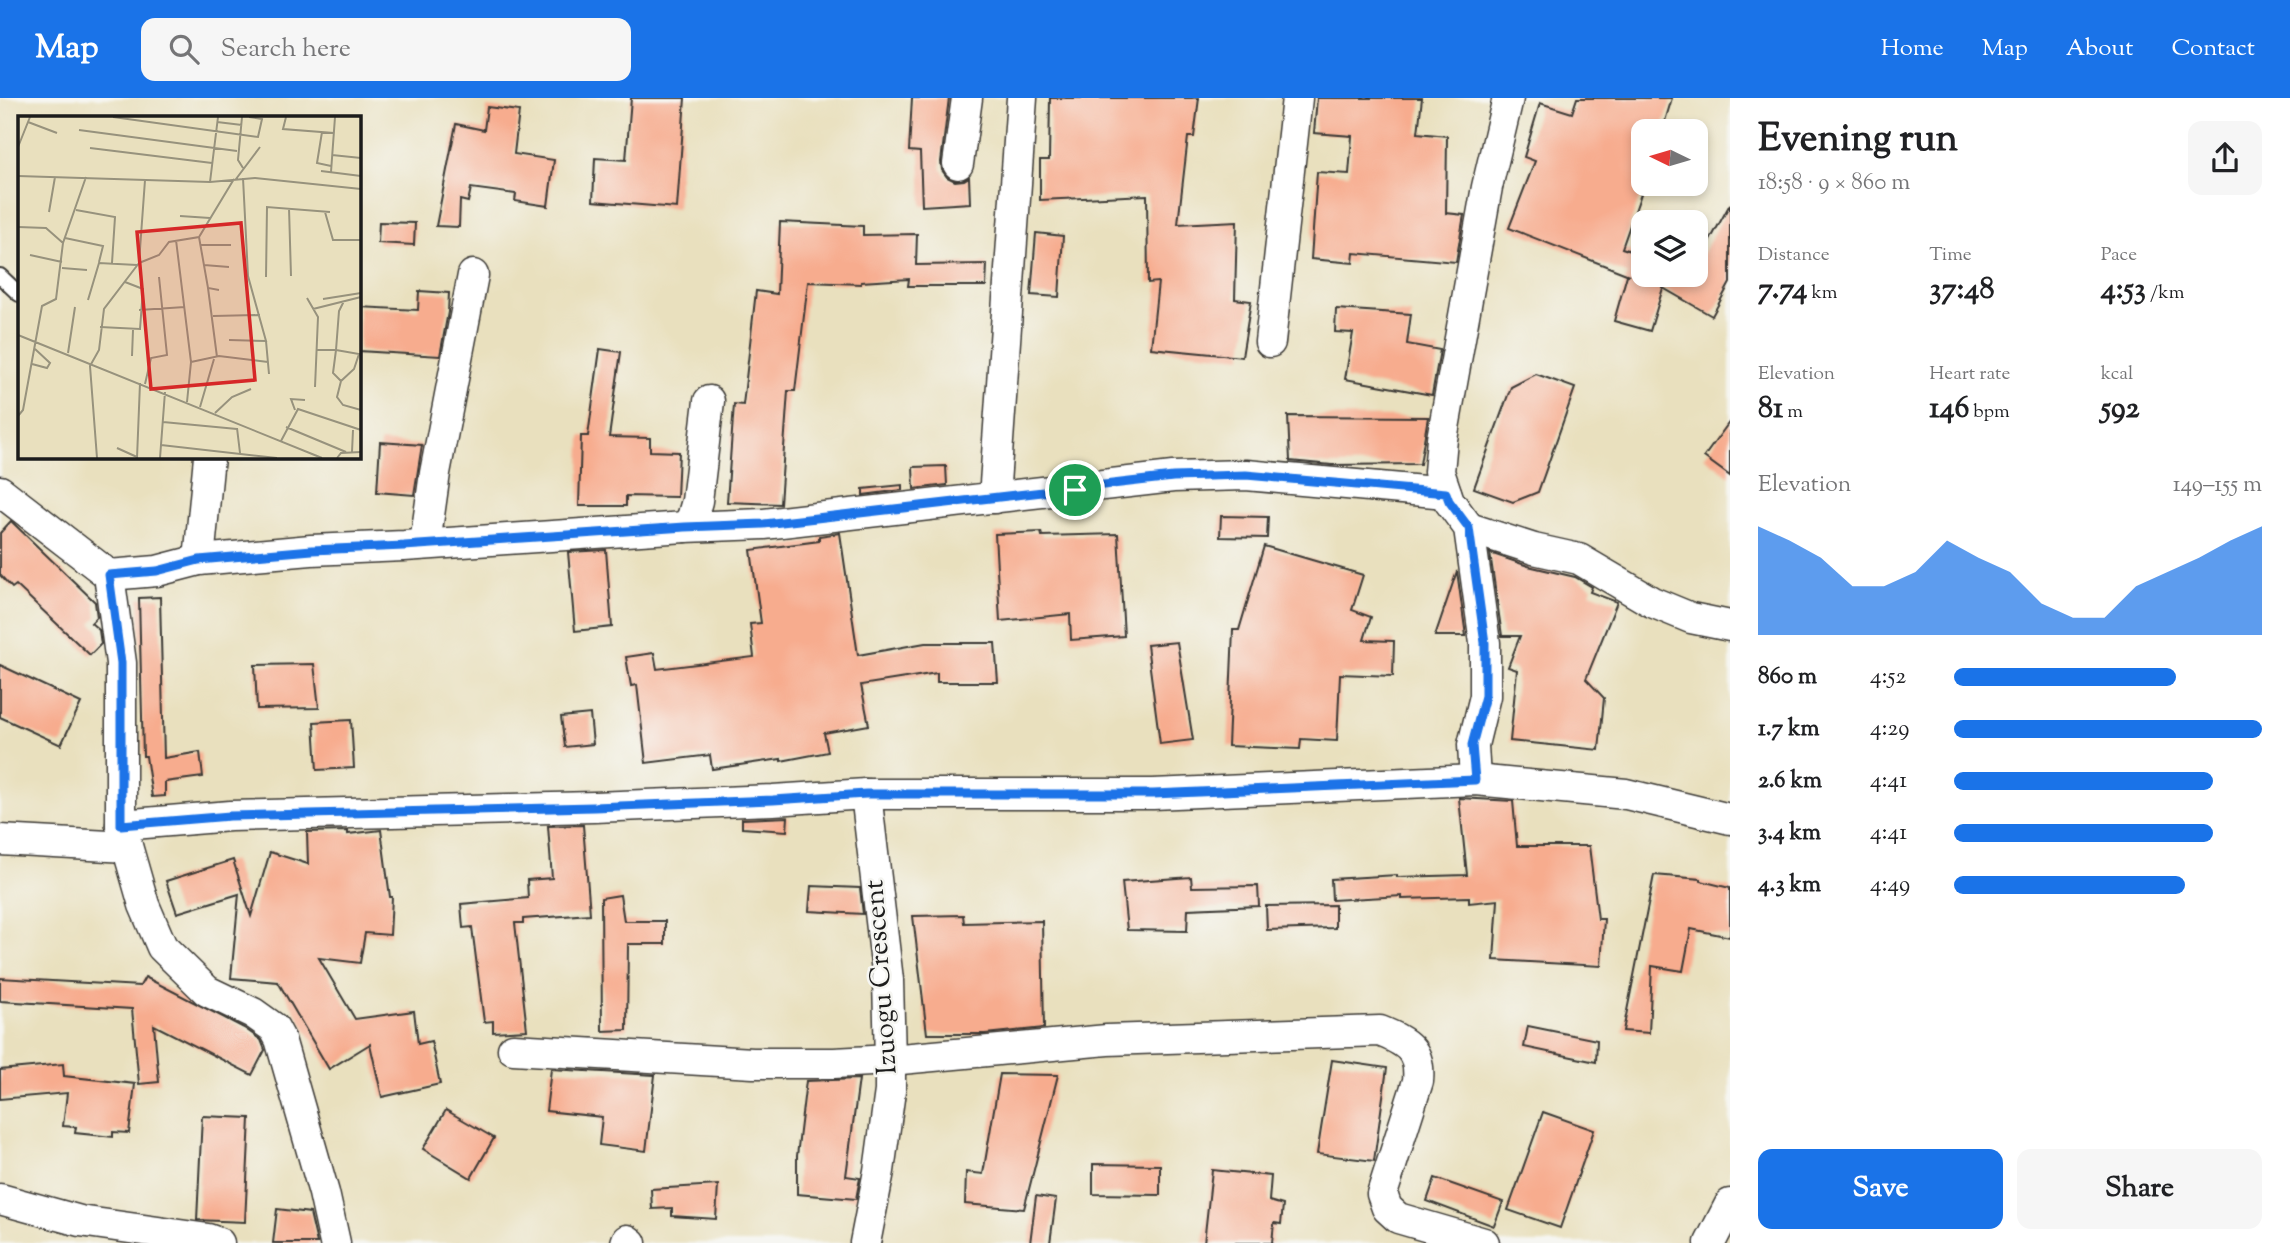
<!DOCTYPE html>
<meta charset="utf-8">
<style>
:root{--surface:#fff;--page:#f6f6f6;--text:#202124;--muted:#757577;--accent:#1a73e8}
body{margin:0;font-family:"Sorts Mill Goudy",serif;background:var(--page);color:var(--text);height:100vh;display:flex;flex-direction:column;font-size:26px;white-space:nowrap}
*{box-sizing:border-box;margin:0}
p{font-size:23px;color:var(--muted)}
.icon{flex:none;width:38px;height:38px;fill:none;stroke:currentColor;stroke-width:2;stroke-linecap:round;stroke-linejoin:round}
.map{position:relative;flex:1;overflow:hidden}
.sheet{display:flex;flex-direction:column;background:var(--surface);width:560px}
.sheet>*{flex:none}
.needle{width:46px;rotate:275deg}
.tools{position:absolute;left:1631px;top:21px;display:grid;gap:14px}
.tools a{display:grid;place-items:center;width:77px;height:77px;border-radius:14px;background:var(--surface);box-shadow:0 4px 10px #0003;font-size:35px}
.pin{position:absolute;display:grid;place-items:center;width:60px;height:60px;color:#fff;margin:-30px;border:4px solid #fff;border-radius:50%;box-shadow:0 2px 7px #0007}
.round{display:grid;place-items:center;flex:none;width:74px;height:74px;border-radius:14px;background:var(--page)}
.summary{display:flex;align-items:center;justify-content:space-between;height:119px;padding:0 28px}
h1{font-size:38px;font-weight:700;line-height:52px}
.metrics{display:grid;grid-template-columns:repeat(3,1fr);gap:10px;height:119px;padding:7px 28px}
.metrics div{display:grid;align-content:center}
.metrics b{font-size:30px;font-weight:700}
.metrics small{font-size:19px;font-weight:400}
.metrics p{font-size:19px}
.chart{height:196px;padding:14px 28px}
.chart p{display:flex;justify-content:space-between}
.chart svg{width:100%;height:126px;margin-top:7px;fill:var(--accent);opacity:.7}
.primary-button{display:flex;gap:14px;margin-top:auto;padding:14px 28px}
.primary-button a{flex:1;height:80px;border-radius:14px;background:var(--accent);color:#fff;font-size:28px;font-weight:700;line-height:80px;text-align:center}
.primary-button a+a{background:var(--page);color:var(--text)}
ul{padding:0 28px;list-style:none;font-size:23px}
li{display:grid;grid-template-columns:112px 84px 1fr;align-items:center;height:52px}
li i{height:18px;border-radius:9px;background:var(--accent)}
header{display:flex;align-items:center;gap:42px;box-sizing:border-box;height:98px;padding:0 35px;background:var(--accent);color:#fff}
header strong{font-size:33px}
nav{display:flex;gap:38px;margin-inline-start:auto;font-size:24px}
.search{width:490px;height:63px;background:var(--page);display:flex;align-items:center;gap:18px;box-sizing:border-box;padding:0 24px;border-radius:14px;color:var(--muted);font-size:26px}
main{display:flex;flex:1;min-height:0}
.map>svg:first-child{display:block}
.building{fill:#f7ac8e}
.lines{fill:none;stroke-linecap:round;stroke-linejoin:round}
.service-casing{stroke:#3b3934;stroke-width:18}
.minor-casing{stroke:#3b3934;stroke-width:33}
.service{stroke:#fff;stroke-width:14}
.minor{stroke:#fff;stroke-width:30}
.route-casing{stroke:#fff;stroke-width:14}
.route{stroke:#1a73e8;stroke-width:9}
.labels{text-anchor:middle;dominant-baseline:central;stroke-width:5;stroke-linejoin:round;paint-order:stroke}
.street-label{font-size:28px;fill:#1c1c1c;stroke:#f6f6f2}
.inset-road{fill:none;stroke:#97927d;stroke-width:2}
.view{fill:#d62828;fill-opacity:0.15;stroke:#d62828;stroke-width:3.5}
.inset-edge{fill:none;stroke:#1c1c1c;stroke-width:3.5}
</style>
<header>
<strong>Map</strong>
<div class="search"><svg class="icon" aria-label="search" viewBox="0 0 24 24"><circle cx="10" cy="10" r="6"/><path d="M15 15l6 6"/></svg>Search here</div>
<nav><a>Home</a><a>Map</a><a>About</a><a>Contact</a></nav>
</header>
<main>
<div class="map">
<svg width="1730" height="1145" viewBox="0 0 1730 1145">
<rect width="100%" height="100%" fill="#f6f6f2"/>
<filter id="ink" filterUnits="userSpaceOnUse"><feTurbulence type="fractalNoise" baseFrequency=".0143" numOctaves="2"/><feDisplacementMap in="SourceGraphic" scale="14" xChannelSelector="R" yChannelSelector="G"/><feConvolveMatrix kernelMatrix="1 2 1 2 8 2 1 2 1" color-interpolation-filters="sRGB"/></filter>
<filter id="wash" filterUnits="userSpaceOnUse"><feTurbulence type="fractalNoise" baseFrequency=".00686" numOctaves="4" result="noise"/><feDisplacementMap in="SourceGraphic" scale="28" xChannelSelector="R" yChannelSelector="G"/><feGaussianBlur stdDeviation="1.57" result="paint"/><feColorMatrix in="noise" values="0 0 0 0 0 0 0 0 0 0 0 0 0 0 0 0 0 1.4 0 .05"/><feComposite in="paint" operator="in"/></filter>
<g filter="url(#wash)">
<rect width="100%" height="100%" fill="#e9e0be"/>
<g id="blocks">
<!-- building -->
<g class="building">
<polygon points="631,0 685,0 677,110 593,103 595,60 626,62"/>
<polygon points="912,0 949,0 941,64 942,72 947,79 955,83 964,82 969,79 970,105 922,108 920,54 909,53"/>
<polygon points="1050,0 1199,0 1194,39 1188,39 1178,126 1237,123 1235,201 1251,203 1242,259 1151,250 1158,184 1148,185 1147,97 1040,102 1040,62 1049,62"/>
<polygon points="1317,0 1422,0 1418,35 1447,38 1446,115 1464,117 1456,164 1354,155 1353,165 1311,161 1317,74 1349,76 1352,38 1314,35"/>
<polygon points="1577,0 1672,0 1662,33 1643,33 1643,90 1622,150 1643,157 1643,177 1696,177 1696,168 1730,106 1730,185 1712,218 1663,190 1650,233 1614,223 1627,177 1629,177 1509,130 1535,63 1524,59 1540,5 1572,15"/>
<polygon points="487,9 519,13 514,56 554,62 548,108 515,103 516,96 471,90 468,104 460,102 459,129 436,128 456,26 484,32"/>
<polygon points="379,124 415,125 414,147 378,145"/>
<polygon points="780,124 863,128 863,137 917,136 916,167 987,166 986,188 908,188 909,181 861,184 861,186 808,184 795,293 788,293 780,406 727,404 734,306 743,307 756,193 777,196"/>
<polygon points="1036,135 1063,138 1059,199 1031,197"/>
<polygon points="419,193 449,195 448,214 440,258 359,253 359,209 418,212"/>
<polygon points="1336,211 1411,216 1407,246 1440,252 1432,297 1345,281 1353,235 1335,234"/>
<polygon points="600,251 621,254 609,339 650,340 650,353 679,354 677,399 626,398 626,408 579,408 581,338 588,338"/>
<polygon points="1536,276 1575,290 1538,394 1513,404 1474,390 1511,289"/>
<polygon points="1288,318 1428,319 1420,366 1332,367 1290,363"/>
<polygon points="1730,323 1730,378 1704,359"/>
<polygon points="380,344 422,347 414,397 377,394"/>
<polygon points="946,368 947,387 914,391 913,369"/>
<polygon points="902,387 902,392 863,397 863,391"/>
<polygon points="1221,418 1268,419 1267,440 1220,439"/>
<polygon points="11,423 95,504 97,519 91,525 99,532 101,546 90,557 16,487 12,490 0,477 0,435"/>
<polygon points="1041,434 1042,438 1118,436 1124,538 1071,542 1070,516 1000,523 995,436"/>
<polygon points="840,435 858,557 925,545 995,545 998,584 937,584 937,575 861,587 869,627 824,635 828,654 781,663 781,661 712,671 710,657 646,665 637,587 631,588 626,559 654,555 657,571 754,559 750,526 761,525 751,452 819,443 819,438"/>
<polygon points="1264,448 1363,477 1352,512 1371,519 1364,542 1394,543 1393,578 1340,576 1337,643 1301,641 1300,651 1228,648 1233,532 1239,532"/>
<polygon points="606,452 612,529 575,533 568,454"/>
<polygon points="1490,455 1528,468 1575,479 1592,489 1590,494 1617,504 1586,581 1604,600 1599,652 1510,643 1517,572 1508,569 1520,538 1502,538"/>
<polygon points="1457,473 1466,538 1435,538"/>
<polygon points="160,499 164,660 200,654 203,679 165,684 165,698 152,699 146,658 143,658 139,500"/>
<polygon points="1177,544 1193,642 1160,646 1147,547"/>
<polygon points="314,566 319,610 257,611 255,567"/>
<polygon points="0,567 81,605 61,647 0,619"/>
<polygon points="590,616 593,646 565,649 561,619"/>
<polygon points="351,622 354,670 317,672 314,624"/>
<polygon points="1459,700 1513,703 1517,748 1589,748 1598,821 1604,821 1601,868 1494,862 1498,802 1469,805 1469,799 1402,801 1402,798 1332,802 1331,781 1397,777 1397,779 1467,777"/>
<polygon points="788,719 787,733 742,730 742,721"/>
<polygon points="583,727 590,816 523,821 523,825 515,825 527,932 493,934 493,923 484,924 472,829 463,830 461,806 528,800 527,782 552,780 548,728"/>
<polygon points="381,732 390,799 392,799 390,837 365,835 360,865 319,860 355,921 414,913 418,946 431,943 440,986 382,999 370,946 329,971 278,884 231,880 239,796 177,815 166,783 233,762 251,818 270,754 308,766 307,734 348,733 348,736"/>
<polygon points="1654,777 1701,781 1701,783 1730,790 1730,839 1691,831 1683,873 1652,868 1649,935 1623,933"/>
<polygon points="1191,779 1192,789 1258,788 1259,808 1188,811 1187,833 1127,832 1122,784"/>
<polygon points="811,788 860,790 863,816 809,813"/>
<polygon points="620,797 624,823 665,823 665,846 628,846 627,932 602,933 601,800"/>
<polygon points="1335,807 1335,830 1267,832 1266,808"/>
<polygon points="963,817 964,825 1042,823 1044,930 985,936 927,936 913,818"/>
<polygon points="145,879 244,930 261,942 265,952 252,977 154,927 159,984 139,986 132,911 0,903 0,880 140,888"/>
<polygon points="1528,928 1597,942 1596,964 1524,949"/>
<polygon points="1332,962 1387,970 1374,1063 1317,1056"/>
<polygon points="63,966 64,978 135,986 129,1035 113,1034 113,1039 75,1035 76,1029 63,1028 67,995 0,1001 0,972"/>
<polygon points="551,971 655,977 646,1053 599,1047 602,1019 546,1013"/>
<polygon points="1000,976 1058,977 1024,1111 965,1106 966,1074 983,1076"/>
<polygon points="859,981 846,1078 860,1080 856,1101 797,1096 797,1058 806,983"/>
<polygon points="446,1012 494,1040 471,1080 423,1051"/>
<polygon points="1543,1014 1594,1032 1560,1130 1508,1112"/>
<polygon points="202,1018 250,1020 245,1124 197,1122"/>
<polygon points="1093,1066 1160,1067 1160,1097 1093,1096"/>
<polygon points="1212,1072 1271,1078 1269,1103 1283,1107 1281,1126 1274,1125 1272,1145 1204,1145"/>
<polygon points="1435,1080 1503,1104 1494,1128 1427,1103"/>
<polygon points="718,1087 716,1121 672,1118 672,1110 652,1111 651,1091"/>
<polygon points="1036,1098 1056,1101 1050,1145 1030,1145"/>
<polygon points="277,1111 310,1115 317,1145 273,1145"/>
</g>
</g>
</g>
<g filter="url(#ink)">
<use href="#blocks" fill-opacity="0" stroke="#3b3934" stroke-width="2"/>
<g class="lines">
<!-- service casing -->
<g class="service-casing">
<polyline id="service" points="0,178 19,196"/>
</g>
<!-- minor casing -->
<g class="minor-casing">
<g id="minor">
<polyline points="958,66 967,0"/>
<polyline points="1270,244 1297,0"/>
<polyline points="0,393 109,477 121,565 121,727 144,807 162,849 207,893 253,915 274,930 280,941 324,1095 335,1145"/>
<polyline points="994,400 1022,0"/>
<polyline points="685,429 764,426 1173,379 1246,377 1446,395"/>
<polyline points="1469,430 1534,451 1579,461 1652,504 1691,520 1730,528"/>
<polyline points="425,446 435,375 473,177"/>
<polyline points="199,462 209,359"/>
<polyline points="109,477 157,473 199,462 311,452 404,448 685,429 692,420 697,403 709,303"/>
<polyline points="1475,682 1473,647 1485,598 1485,545 1469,430 1449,403 1439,374 1442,341 1487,89 1508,0"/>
<polyline points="121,727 230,718 594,709 773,702 866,696 1153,696 1475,682 1626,696 1730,721"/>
<polyline points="0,742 127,749"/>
<path d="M513 951 753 965H834L890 962 1107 942 1380 933C1407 944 1421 952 1418 983L1382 1096 1387 1110 1398 1120 1484 1145"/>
<polyline points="0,1101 80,1123 208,1141 219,1145"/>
<polyline points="626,1145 627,1142 631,1145"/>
<polyline points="865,1145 879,1073 890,993 890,962 888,882 866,696"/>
<polyline points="1710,1145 1730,1106"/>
</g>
</g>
<!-- service -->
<use href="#service" class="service"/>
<!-- minor -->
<use href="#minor" class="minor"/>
</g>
</g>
<g class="lines" filter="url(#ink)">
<!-- route casing -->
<g class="route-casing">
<polygon id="route" points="1246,377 1446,395 1449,403 1469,430 1485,545 1485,598 1472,647 1475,682 1153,696 866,696 773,702 594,709 230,718 121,727 121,565 109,477 157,473 199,462 312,452 404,448 685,429 764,426 1173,379"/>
</g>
<!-- route -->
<use href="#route" class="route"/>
</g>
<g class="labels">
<!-- street labels -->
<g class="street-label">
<text transform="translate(882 879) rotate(-94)">Izuogu Crescent</text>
</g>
</g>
<!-- overview -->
<g transform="translate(18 18)">
<rect width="343" height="343" fill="#e9e0be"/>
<path class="inset-road" d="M95 1 240 21 244 3 231 1M224 1 220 44 225 52M268 1 265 13 316 17M10 6 39 17M199 6 224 9M61 14 219 35M304 16 299 47 313 50M0 31 12 1M72 32 194 47M314 39 343 42M303 55 343 60M313 56 317 1M0 60 192 66 237 62 343 73M218 63 242 31M192 66 200 1M271 92 273 160M58 94 97 101 94 147M31 96 37 61M307 96 315 124H343M162 100 192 102M0 111 28 112 45 127M181 121 190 172 201 174M47 122 85 130 81 146M158 124 173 246 169 286M183 129H213M12 139 44 146M121 147 141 139 151 126 181 121 216 63M186 149 211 151M44 152 69 154M248 161 249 91 312 96M190 172 199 241M289 182 300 201 297 271M305 183 343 177M70 184 81 147 119 149M295 193 343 181M121 194 167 191M195 200 242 199M82 211 122 213 125 173 107 166M0 219 304 342M211 224 248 225 230 160 225 62M248 225 251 258M299 234H318L321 195 326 185M318 234 341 238 336 253 323 265 315 257ZM50 237 57 191M114 240 115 214M173 246 201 240 250 246M14 248 29 252 32 247 17 233M323 265 319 281 325 289 343 294M127 268 133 242 149 239 141 161M182 291 196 243M277 294 273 283 287 284M197 297 214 281 233 273M0 300 5 294 24 190 38 183 45 127 68 61M145 306 219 313M268 311 328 336M219 312 222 337M263 325 280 293 343 314M143 329 259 342M99 332 119 341M334 336 335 314M79 342 72 250 81 234 86 193 121 147 127 64M119 342 122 267M142 342 147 276M319 342 323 337 343 336"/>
<path class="view" d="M223 107 237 264 133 273 119 116Z"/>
<rect width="343" height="343" class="inset-edge"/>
</g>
</svg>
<div class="tools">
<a><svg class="needle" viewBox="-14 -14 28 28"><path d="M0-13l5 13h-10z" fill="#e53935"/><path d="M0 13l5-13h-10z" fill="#757577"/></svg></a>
<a><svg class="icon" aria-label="layers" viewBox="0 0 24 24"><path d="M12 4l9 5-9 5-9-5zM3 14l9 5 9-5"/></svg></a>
</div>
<div class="pin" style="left:1075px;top:392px;background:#1e9e55"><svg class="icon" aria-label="arrive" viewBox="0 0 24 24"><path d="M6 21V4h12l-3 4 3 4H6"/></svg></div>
</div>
<section class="sheet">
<div class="summary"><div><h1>Evening run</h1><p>18:58 · 9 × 860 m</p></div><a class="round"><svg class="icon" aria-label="share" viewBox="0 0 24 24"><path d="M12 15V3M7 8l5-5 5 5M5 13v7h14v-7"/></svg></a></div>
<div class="metrics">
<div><p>Distance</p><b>7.74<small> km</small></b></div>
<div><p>Time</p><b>37:48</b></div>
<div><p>Pace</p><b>4:53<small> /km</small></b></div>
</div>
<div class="metrics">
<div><p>Elevation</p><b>81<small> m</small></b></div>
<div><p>Heart rate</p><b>146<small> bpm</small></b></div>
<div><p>kcal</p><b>592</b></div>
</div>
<div class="chart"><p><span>Elevation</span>149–155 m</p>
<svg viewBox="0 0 160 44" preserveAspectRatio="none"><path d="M0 44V6L10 11L20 17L30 27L40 27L50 22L60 11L70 17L80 22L90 33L100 38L110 38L120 27L130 22L140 17L150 11L160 6V44z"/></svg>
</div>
<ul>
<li><b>860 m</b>4:52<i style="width:72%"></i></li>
<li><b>1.7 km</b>4:29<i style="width:100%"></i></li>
<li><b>2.6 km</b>4:41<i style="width:84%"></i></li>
<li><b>3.4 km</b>4:41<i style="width:84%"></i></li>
<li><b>4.3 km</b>4:49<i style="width:75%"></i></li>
</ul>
<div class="primary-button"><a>Save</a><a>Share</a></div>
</section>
</main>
